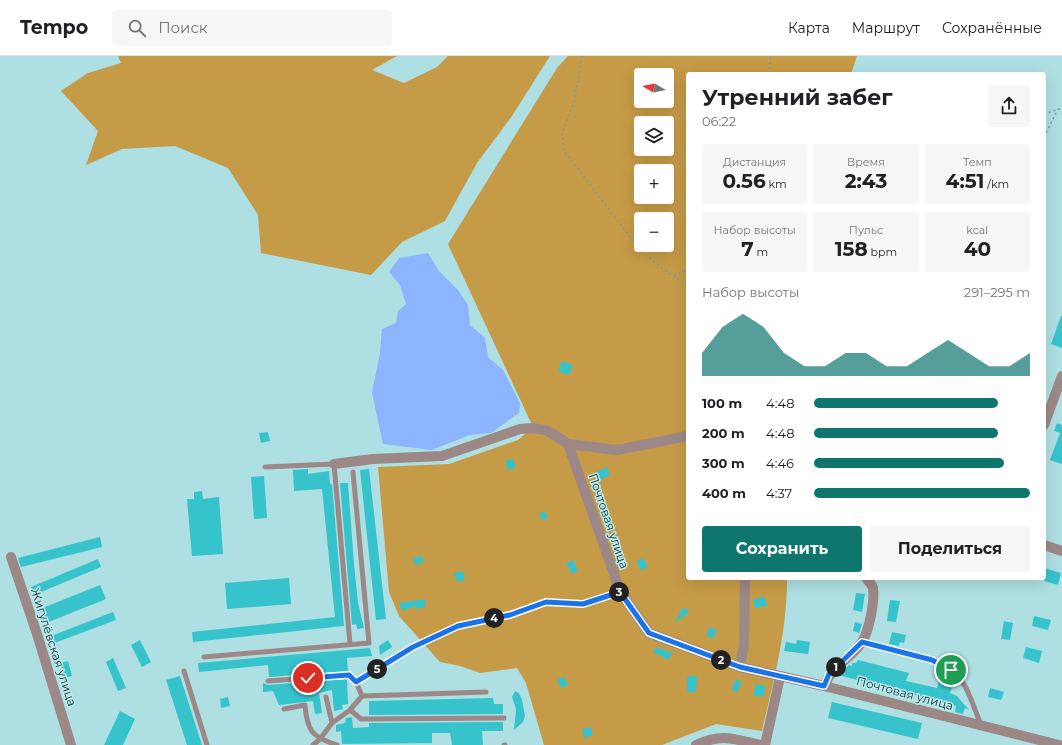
<!DOCTYPE html>
<html lang="ru">
<meta charset="utf-8">
<style>
:root{--surface:#fff;--page:#f6f6f6;--text:#202124;--muted:#757577;--line:#e0e0e0;--accent:#0f766e}
body{margin:0;font-family:Montserrat,sans-serif;background:var(--page);color:var(--text);height:100vh;display:flex;flex-direction:column;font-size:15px;white-space:nowrap}
*{box-sizing:border-box;margin:0}
p{font-size:13px;color:var(--muted)}
.icon{flex:none;width:22px;height:22px;fill:none;stroke:currentColor;stroke-width:2;stroke-linecap:round;stroke-linejoin:round}
.map{position:relative;flex:1;overflow:hidden}
.details{position:absolute;left:686px;top:16px;width:360px;height:508px;display:flex;flex-direction:column;background:var(--surface);border-radius:4px;box-shadow:0 4px 16px #0002}
.details>*{flex:none}
.needle{width:26px;rotate:280deg}
.buttons{position:absolute;left:634px;top:12px;display:grid;gap:8px}
.buttons a{display:grid;place-items:center;width:40px;height:40px;border-radius:4px;background:var(--surface);box-shadow:0 4px 16px #0002;font-size:20px}
.pin{position:absolute;display:grid;place-items:center;width:34px;height:34px;color:#fff;margin:-17px;border:2px solid #fff;border-radius:50%;box-shadow:0 1px 4px #0007}
.km{position:absolute;width:20px;height:20px;margin:-10px;border-radius:50%;background:#222;color:#fff;font-size:11px;line-height:20px;text-align:center}
.round{display:grid;place-items:center;flex:none;width:42px;height:42px;border-radius:4px;background:var(--page)}
.overview{display:flex;align-items:center;justify-content:space-between;height:68px;padding:0 16px}
h1{font-size:22px;font-weight:700;line-height:30px}
.stats{display:grid;grid-template-columns:repeat(3,1fr);gap:6px;height:68px;padding:4px 16px}
.stats div{display:grid;align-content:center;border-radius:4px;background:var(--page);text-align:center}
.stats b{font-size:20px;font-weight:700}
.stats small{font-size:11px;font-weight:400}
.stats p{font-size:11px}
.chart{height:112px;padding:8px 16px}
.chart p{display:flex;justify-content:space-between}
.chart svg{width:100%;height:72px;margin-top:4px;fill:var(--accent);opacity:.7}
.action{display:flex;gap:8px;margin-top:auto;padding:8px 16px}
.action a{flex:1;height:46px;border-radius:4px;background:var(--accent);color:#fff;font-size:16px;font-weight:700;line-height:46px;text-align:center}
.action a+a{background:var(--page);color:var(--text)}
ul{padding:0 16px;list-style:none;font-size:13px}
li{display:grid;grid-template-columns:64px 48px 1fr;align-items:center;height:30px}
li i{height:10px;border-radius:5px;background:var(--accent)}
header{display:flex;align-items:center;gap:24px;box-sizing:border-box;height:56px;padding:0 20px;background:var(--surface);border-bottom:1px solid var(--line)}
header strong{font-size:19px}
nav{display:flex;gap:22px;margin-inline-start:auto;font-size:14px}
.search{width:280px;height:36px;background:var(--page);display:flex;align-items:center;gap:10px;box-sizing:border-box;padding:0 14px;border-radius:4px;color:var(--muted);font-size:15px}
.map>svg:first-child{display:block}
.green{fill:#c69b47;fill-rule:evenodd}
.water{fill:#8db5ff}
.building{fill:#37c3cc}
.lines{fill:none;stroke-linecap:round;stroke-linejoin:round}
.path{stroke:#789ea0;stroke-width:1.5;stroke-dasharray:2 3;stroke-linecap:butt}
.service{stroke:#9b8887;stroke-width:5}
.minor{stroke:#9b8887;stroke-width:10}
.route-casing{stroke:#fff;stroke-width:8}
.route{stroke:#1a73e8;stroke-width:5}
.labels{text-anchor:middle;dominant-baseline:central;stroke-width:3;stroke-linejoin:round;paint-order:stroke}
.street-label{font-size:12px;fill:#192d2e;stroke:#baecf0}
</style>
<header>
<strong>Tempo</strong>
<div class="search"><svg class="icon" aria-label="search" viewBox="0 0 24 24"><circle cx="10" cy="10" r="6"/><path d="M15 15l6 6"/></svg>Поиск</div>
<nav><a>Карта</a><a>Маршрут</a><a>Сохранённые</a></nav>
</header>
<div class="map">
<svg width="1062" height="689" viewBox="0 0 1062 689">
<rect width="100%" height="100%" fill="#aedfe2"/>
<!-- green -->
<g class="green">
<polygon points="118,0 397,0 372,14 404,27 437,11 448,0 550,0 512,60 477,107 445,165 402,186 371,219 261,197 258,159 228,112 175,90 122,93 86,109 98,75 61,35 88,17 121,7"/>
<path d="M568 0H857L851 18H688V522H789L787 523C787 576 774 623 762 675L716 668 662 689H544L526 627 517 612 480 617 460 610 440 606 399 560 389 536 378 411 449 408 518 384 533 371 448 188 557 12ZM641 19H667V45H641ZM641 67H667V93H641ZM641 115H667V141H641ZM641 163H667V189H641Z"/>
</g>
<!-- water -->
<polygon class="water" points="428,197 439,215 458,234 468,249 470,269 485,282 488,301 503,314 520,347 519,357 491,377 470,379 432,394 383,388 372,337 380,297 382,273 396,267 398,255 406,248 400,229 389,216 399,202"/>
<!-- building -->
<g class="building">
<polygon points="1061,260 1062,260 1062,292 1051,288"/>
<polygon points="562,305 573,309 569,319 558,315"/>
<polygon points="1057,367 1062,369 1062,408 1050,404 1060,377 1054,375"/>
<polygon points="268,376 270,385 261,387 259,377"/>
<polygon points="513,403 516,412 508,414 505,405"/>
<polygon points="607,411 610,419 600,424 596,416"/>
<polygon points="308,413 308,418 329,415 330,428 332,428 344,570 193,586 192,576 335,561 322,433 294,435 293,414"/>
<polygon points="369,413 386,563 376,564 360,414"/>
<polygon points="264,420 267,462 254,463 251,421"/>
<polygon points="340,427 348,427 354,508 358,547 364,572 357,573 356,568 352,569"/>
<polygon points="202,435 203,443 219,441 223,498 192,500 187,443 194,443 194,436"/>
<polygon points="545,455 548,462 542,464 539,457"/>
<polygon points="100,481 102,491 21,511 18,502"/>
<polygon points="422,500 424,506 415,509 413,502"/>
<polygon points="643,502 648,511 641,514 636,505"/>
<polygon points="98,503 101,511 34,539 31,531"/>
<polygon points="573,504 578,515 572,518 566,507"/>
<polygon points="1044,512 1061,517 1058,529 1044,525"/>
<polygon points="463,515 465,524 457,526 454,517"/>
<polygon points="289,522 291,548 227,553 225,527"/>
<polygon points="100,529 106,543 46,567 40,553"/>
<polygon points="856,537 865,538 862,556 853,554"/>
<polygon points="765,541 767,550 755,552 753,543"/>
<polygon points="426,543 425,551 415,553 415,550 402,555 399,547"/>
<polygon points="890,544 900,545 896,566 887,565"/>
<polygon points="683,551 689,555 687,558 674,567"/>
<polygon points="113,556 116,564 49,589 46,582"/>
<polygon points="1034,560 1051,564 1048,574 1032,570"/>
<polygon points="1004,565 1013,567 1010,584 1001,583"/>
<polygon points="855,566 862,568 859,577 853,575"/>
<polygon points="710,571 717,574 713,583 706,579"/>
<polygon points="892,576 906,579 904,587 900,586 899,590 889,588"/>
<polygon points="140,584 151,606 142,611 131,589"/>
<polygon points="388,584 392,591 380,599 379,590"/>
<polygon points="797,584 810,586 808,598 784,595 786,586 796,588"/>
<polygon points="657,591 672,597 669,604 653,596"/>
<polygon points="1026,591 1042,595 1039,607 1023,602"/>
<polygon points="370,592 372,600 347,602 348,615 269,621 268,609 199,616 198,607"/>
<polygon points="113,602 126,632 118,635 106,606"/>
<polygon points="858,604 909,617 906,625 937,632 942,614 946,616 944,630 952,632 950,637 957,640 969,654 965,652 963,658 955,656 956,650 838,619 849,609 852,610 852,607 856,607"/>
<polygon points="68,605 72,620 64,622 60,607"/>
<polygon points="960,606 965,611 960,617 954,613"/>
<polygon points="180,620 202,689 187,689 166,624"/>
<polygon points="687,620 697,620 696,636 687,636"/>
<polygon points="564,621 568,629 561,632 557,623"/>
<polygon points="347,623 348,648 342,649 343,653 334,655 332,634 319,637 322,657 315,658 313,645 279,649 273,635 263,636 263,627 268,629"/>
<polygon points="736,623 742,626 737,636 731,633"/>
<polygon points="756,628 766,630 763,641 753,639"/>
<polygon points="990,632 1004,636 1001,644 988,641"/>
<polygon points="515,635 519,637 522,644 525,660 523,666 514,674 516,653 512,641"/>
<polygon points="228,641 230,650 221,652 220,643"/>
<polygon points="493,642 494,648 503,648 503,658 369,659 369,645"/>
<polygon points="832,646 922,667 918,683 828,662"/>
<polygon points="120,655 135,663 123,689 104,689"/>
<polygon points="352,661 353,672 369,671 369,667 503,666 503,675 482,675 483,689 452,689 450,677 432,677 432,687 342,688 341,675 336,676 336,669 345,667 346,662"/>
<polygon points="591,671 593,679 584,682 582,673"/>
</g>
<g class="lines">
<!-- path -->
<g class="path">
<polyline points="582,0 574,46 562,77 564,95 638,191 658,209 688,231"/>
<polyline points="769,18 771,0"/>
<polyline points="1044,58 1062,52"/>
<polyline points="1044,81 1058,53"/>
<polyline points="674,219 688,214"/>
<polyline points="419,588 458,570 510,559 547,546 583,548 612,538"/>
</g>
<!-- service -->
<g class="service">
<polyline points="265,411 334,408 350,588"/>
<path d="M862 587C895 595 949 599 966 632 972 644 976 657 981 669"/>
<polyline points="204,601 369,587 353,416"/>
<polyline points="184,615 207,689"/>
<polyline points="268,625 349,619 356,626"/>
<polyline points="362,640 486,636"/>
<polyline points="326,641 332,667"/>
<path d="M284 653 305 649C307 675 312 681 337 689"/>
<polyline points="350,654 361,663 504,662"/>
<polyline points="313,689 320,683 332,667 350,654 362,640 356,626 413,591"/>
<polyline points="504,689 505,689"/>
</g>
<!-- minor -->
<g class="minor">
<polyline points="1044,369 1062,320"/>
<polyline points="568,388 617,394 688,380"/>
<path d="M334 408 373 403 442 400 520 373C543 370 550 375 568 388L620 535 649 577 740 611 824 630 1059 689"/>
<polyline points="1044,489 1062,495"/>
<polyline points="11,501 37,578 71,689"/>
<polyline points="740,611 744,589 745,522"/>
<path d="M824 630C834 607 851 603 862 586 869 575 875 545 873 532 872 528 868 525 866 522"/>
<path d="M696 689C723 677 733 683 760 689"/>
<polyline points="765,689 780,621"/>
</g>
</g>
<g class="lines">
<!-- route casing -->
<g class="route-casing">
<polyline id="route" points="308,622 349,619 356,626 413,591 458,570 510,559 546,546 583,548 620,536 649,577 740,611 824,630 829,618 862,586 932,604 951,614"/>
</g>
<!-- route -->
<use href="#route" class="route"/>
</g>
<g class="labels">
<!-- street labels -->
<g class="street-label">
<text transform="translate(609 465) rotate(71)">Почтовая улица</text>
<text transform="translate(54 591) rotate(72)">Жигулёвская улица</text>
<text transform="translate(905 637) rotate(15)">Почтовая улица</text>
</g>
</g>
</svg>
<div class="buttons">
<a><svg class="needle" viewBox="-14 -14 28 28"><path d="M0-13l5 13h-10z" fill="#e53935"/><path d="M0 13l5-13h-10z" fill="#757577"/></svg></a>
<a><svg class="icon" aria-label="layers" viewBox="0 0 24 24"><path d="M12 4l9 5-9 5-9-5zM3 14l9 5 9-5"/></svg></a>
<a>+</a>
<a>−</a>
</div>
<div class="pin" style="left:951px;top:614px;background:#1e9e55"><svg class="icon" aria-label="arrive" viewBox="0 0 24 24"><path d="M6 21V4h12l-3 4 3 4H6"/></svg></div>
<div class="pin" style="left:308px;top:622px;background:#d93025"><svg class="icon" aria-label="check" viewBox="0 0 24 24"><path d="M5 12l5 5 9-10"/></svg></div>
<b class="km" style="left:836px;top:611px">1</b>
<b class="km" style="left:721px;top:604px">2</b>
<b class="km" style="left:619px;top:536px">3</b>
<b class="km" style="left:494px;top:562px">4</b>
<b class="km" style="left:377px;top:613px">5</b>
<section class="details">
<div class="overview"><div><h1>Утренний забег</h1><p>06:22</p></div><a class="round"><svg class="icon" aria-label="share" viewBox="0 0 24 24"><path d="M12 15V3M7 8l5-5 5 5M5 13v7h14v-7"/></svg></a></div>
<div class="stats">
<div><p>Дистанция</p><b>0.56<small> km</small></b></div>
<div><p>Время</p><b>2:43</b></div>
<div><p>Темп</p><b>4:51<small> /km</small></b></div>
</div>
<div class="stats">
<div><p>Набор высоты</p><b>7<small> m</small></b></div>
<div><p>Пульс</p><b>158<small> bpm</small></b></div>
<div><p>kcal</p><b>40</b></div>
</div>
<div class="chart"><p><span>Набор высоты</span>291–295 m</p>
<svg viewBox="0 0 160 44" preserveAspectRatio="none"><path d="M0 44V30L10 14L20 6L30 14L40 30L50 38L60 38L70 30L80 30L90 38L100 38L110 30L120 22L130 30L140 38L150 38L160 30V44z"/></svg>
</div>
<ul>
<li><b>100 m</b>4:48<i style="width:85%"></i></li>
<li><b>200 m</b>4:48<i style="width:85%"></i></li>
<li><b>300 m</b>4:46<i style="width:88%"></i></li>
<li><b>400 m</b>4:37<i style="width:100%"></i></li>
</ul>
<div class="action"><a>Сохранить</a><a>Поделиться</a></div>
</section>
</div>
